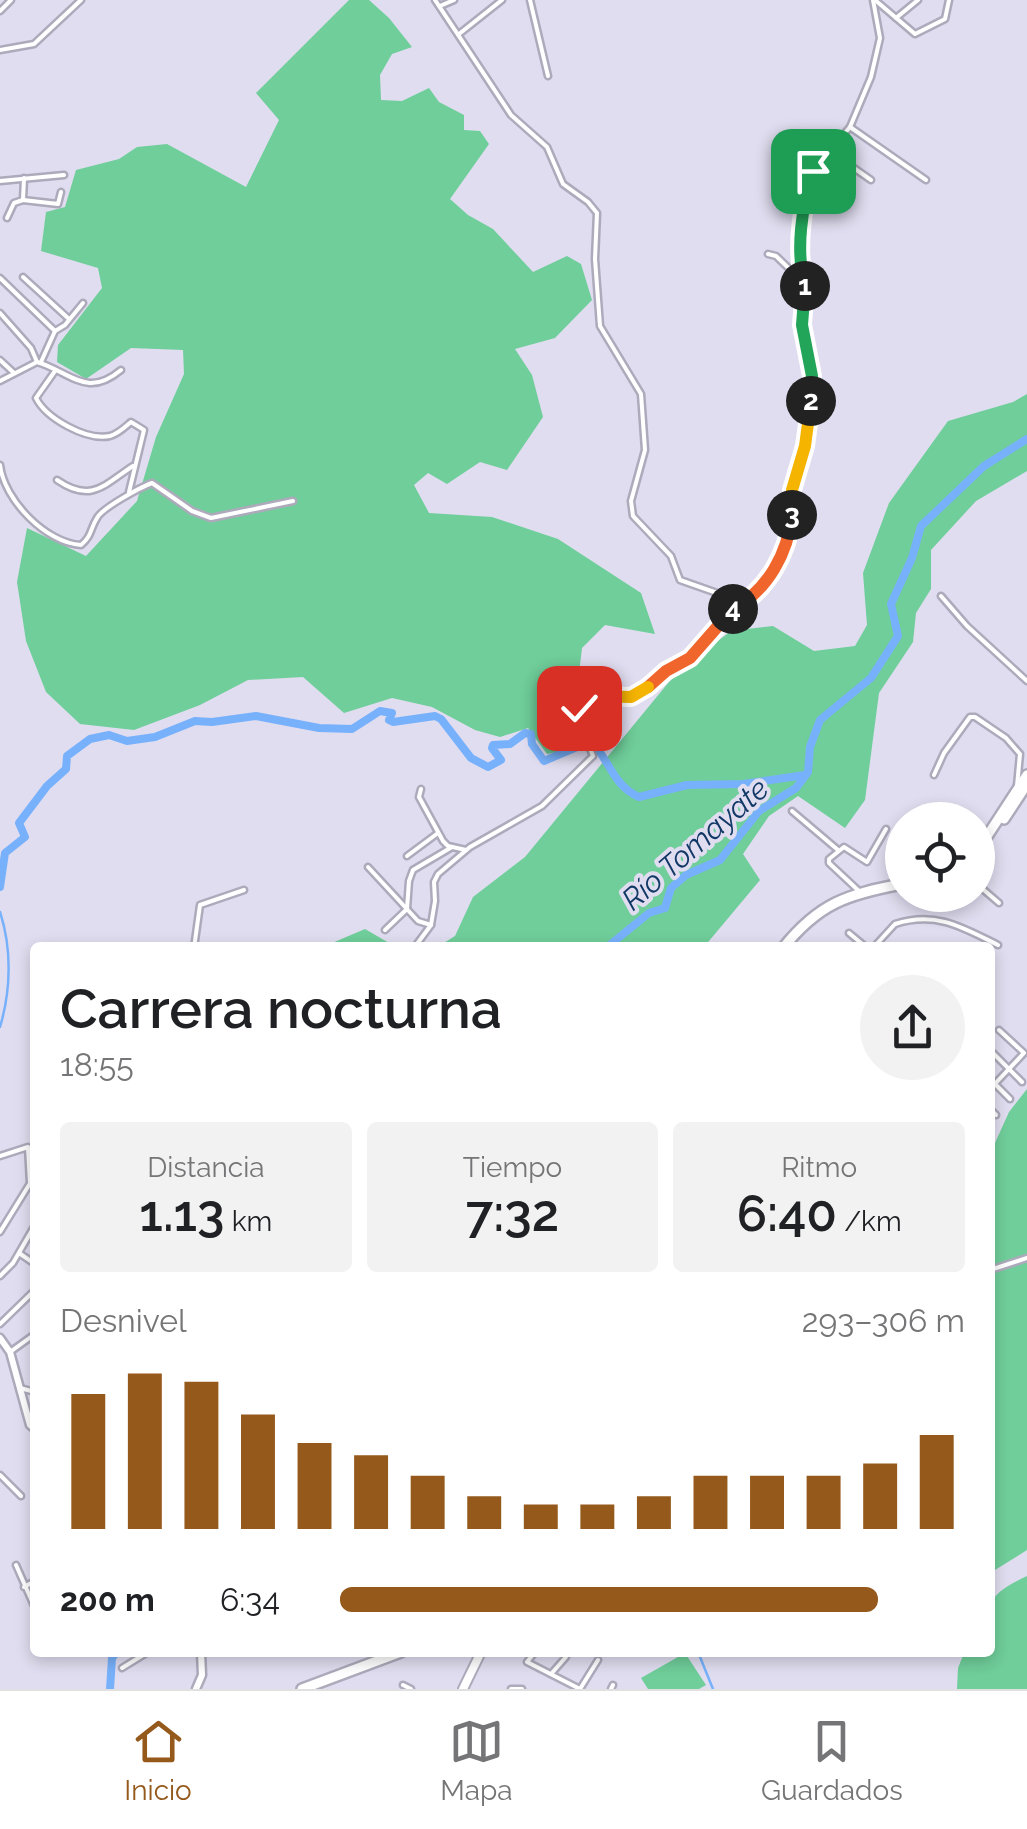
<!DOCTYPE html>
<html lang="es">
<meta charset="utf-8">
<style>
:root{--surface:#fff;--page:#f2f2f2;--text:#202124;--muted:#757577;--line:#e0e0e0;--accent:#95591b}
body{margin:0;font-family:Raleway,sans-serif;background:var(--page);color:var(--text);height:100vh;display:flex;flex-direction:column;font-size:38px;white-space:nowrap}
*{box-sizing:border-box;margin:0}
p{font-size:32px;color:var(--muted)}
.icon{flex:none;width:55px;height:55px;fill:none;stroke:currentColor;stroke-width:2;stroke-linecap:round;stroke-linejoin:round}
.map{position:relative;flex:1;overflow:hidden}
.panel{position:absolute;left:30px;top:942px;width:965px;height:715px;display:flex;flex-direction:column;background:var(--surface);border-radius:10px;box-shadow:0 5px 15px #0003}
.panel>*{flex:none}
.controls{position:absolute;left:885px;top:802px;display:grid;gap:20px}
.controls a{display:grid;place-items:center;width:110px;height:110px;border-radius:50%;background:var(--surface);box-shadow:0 5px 15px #0003;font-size:50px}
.pin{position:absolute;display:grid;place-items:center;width:85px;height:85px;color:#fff;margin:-42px;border-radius:20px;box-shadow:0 5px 15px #0006}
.km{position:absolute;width:50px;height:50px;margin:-25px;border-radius:50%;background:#222;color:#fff;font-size:28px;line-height:50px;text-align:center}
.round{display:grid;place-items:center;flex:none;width:105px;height:105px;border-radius:52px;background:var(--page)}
.head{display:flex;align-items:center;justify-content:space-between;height:170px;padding:0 30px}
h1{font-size:55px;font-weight:600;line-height:75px}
.figures{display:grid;grid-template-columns:repeat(3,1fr);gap:15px;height:170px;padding:10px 30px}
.figures div{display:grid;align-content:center;border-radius:10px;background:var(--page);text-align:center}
.figures b{font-size:50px;font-weight:600}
.figures small{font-size:28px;font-weight:400}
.figures p{font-size:28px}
.chart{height:280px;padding:20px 30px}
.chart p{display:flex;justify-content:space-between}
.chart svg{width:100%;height:180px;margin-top:10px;stroke:var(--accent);stroke-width:6}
ul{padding:0 30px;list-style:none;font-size:32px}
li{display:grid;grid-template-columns:160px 120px 1fr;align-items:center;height:75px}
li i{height:25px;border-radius:12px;background:var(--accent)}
.menu{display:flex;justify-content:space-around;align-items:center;height:140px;border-top:2px solid var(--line);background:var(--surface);font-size:28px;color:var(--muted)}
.menu a{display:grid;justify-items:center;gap:5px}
.menu .selected{color:var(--accent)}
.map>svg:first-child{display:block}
.green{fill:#6fce9a}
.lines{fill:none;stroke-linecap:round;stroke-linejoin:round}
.stream{stroke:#78b1fb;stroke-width:2.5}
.river{stroke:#78b1fb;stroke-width:8}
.minor-casing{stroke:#adaabb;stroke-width:9}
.tertiary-casing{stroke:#adaabb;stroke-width:11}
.secondary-casing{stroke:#adaabb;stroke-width:12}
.primary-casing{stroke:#adaabb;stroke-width:14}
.minor{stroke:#fff;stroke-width:4}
.tertiary{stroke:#fff;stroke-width:6}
.secondary{stroke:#fff;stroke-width:8}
.primary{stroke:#fff;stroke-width:9}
.split-1-casing{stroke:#fff;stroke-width:20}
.split-2-casing{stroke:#fff;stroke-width:20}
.split-3-casing{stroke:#fff;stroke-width:20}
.split-4-casing{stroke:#fff;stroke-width:20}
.split-5-casing{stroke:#fff;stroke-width:20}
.split-6-casing{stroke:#fff;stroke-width:20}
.split-1{stroke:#22a559;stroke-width:12}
.split-2{stroke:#22a559;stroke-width:12}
.split-3{stroke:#f5b400;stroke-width:12}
.split-4{stroke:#f0652b;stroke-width:12}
.split-5{stroke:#f0652b;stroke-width:12}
.split-6{stroke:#f5b400;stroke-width:12}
.labels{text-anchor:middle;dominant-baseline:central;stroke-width:8;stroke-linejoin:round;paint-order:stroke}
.water-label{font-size:30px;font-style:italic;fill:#123866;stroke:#e0ddf0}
</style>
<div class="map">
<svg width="1027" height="1689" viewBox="0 0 1027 1689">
<rect width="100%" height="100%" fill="#e0ddf0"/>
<!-- green -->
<g class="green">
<polygon points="349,0 369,0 389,18 412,47 392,54 380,75 381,100 402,101 429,88 439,102 464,115 464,130 480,131 489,144 450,199 468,215 493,229 533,272 567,256 581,264 592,300 555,338 515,349 532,375 543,417 507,470 480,462 447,484 428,473 414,485 429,513 492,517 558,539 641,593 655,634 605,625 582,648 579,673 565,722 567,750 547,754 528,728 500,737 475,730 432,707 392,698 344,713 303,677 248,680 200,705 134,730 80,724 46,692 26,641 17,582 27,528 86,556 137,501 156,437 184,374 183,350 131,348 86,379 57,362 58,345 102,288 98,268 41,251 46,212 65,207 76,170 119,159 137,147 167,144 246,187 279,120 256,93"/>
<polygon points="1027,394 1027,471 976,501 931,550 931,589 916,613 913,642 879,693 865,800 845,828 798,796 769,816 743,854 760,880 704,947 437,947 455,936 473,897 525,857 678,671 731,631 773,626 814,651 855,646 867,625 863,573 889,503 948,421 1013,402"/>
<polygon points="365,929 396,947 324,947 325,946"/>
<polygon points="1027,1089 1027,1550 995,1570 990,1569 990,1154 1009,1112"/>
<path d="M1027 1576V1689H957L958 1668 964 1653 990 1652C990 1605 980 1598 1027 1576Z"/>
<polygon points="685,1653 706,1685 699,1689 648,1689 641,1678"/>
</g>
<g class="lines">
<!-- stream -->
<g class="stream">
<path d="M0 912C12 949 11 990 0 1027"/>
<polyline points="698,1652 713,1689"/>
</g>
<!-- river -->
<g class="river">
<path d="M0 887 5 853 25 837 19 823 47 786 66 769 67 756 90 739 109 735 127 741 155 737 195 721 212 722 256 716 319 728 352 729 380 711 392 713 389 720 393 722 435 716 441 719 471 758 488 767 501 760 492 748 493 745 510 744 525 733 531 734 532 744 544 761 591 741C609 759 613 786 639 797L687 785 743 784 805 775"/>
<polyline points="606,948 649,913 665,908 671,888 686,875 720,860 759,811 796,788 808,772 810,747 820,720 871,678 898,636 891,604 912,558 921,526 984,466 1027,439"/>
<polyline points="110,1689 112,1658 117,1652"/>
</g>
<!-- minor casing -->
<g class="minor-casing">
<g id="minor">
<polyline points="435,0 511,115 547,147 563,184 588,202 597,213 595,259 600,326 641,394 645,450 631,501 633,516 671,556 680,580 717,593 733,608"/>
<polyline points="530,0 548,76"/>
<polyline points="875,0 915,34 945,19 949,0"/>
<polyline points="440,6 454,0"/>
<polyline points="0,11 11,0"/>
<polyline points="896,18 918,0"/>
<polyline points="459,34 502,0"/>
<polyline points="0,50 34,44 81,0"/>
<polyline points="850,127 926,180"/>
<polyline points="831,152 871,180"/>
<polyline points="0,181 64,175"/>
<polyline points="23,200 58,204 61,192"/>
<polyline points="7,218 14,203 23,200 24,178"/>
<polyline points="768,254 776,256 803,282"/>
<polyline points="23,277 69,319"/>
<polyline points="0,278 55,331"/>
<polyline points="0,313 31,348 37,362"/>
<polyline points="0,360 14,373"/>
<polyline points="41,362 55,331 65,325 83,303"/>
<path d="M55 371 36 398C46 418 86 441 110 436 118 434 124 428 131 422L144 430 129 492"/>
<path d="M0 381 37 362C71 372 86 399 121 370"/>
<path d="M0 465C4 500 46 543 81 545 92 536 90 529 97 518 102 508 141 487 152 483L192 511 211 518 293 501"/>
<path d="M57 480C92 504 105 484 133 466"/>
<polyline points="941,596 967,626 1027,681"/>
<polyline points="934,775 944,753 970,717 975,717 1006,738 1020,754 1017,786"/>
<polyline points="421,789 419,797 443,841 448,846 466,850"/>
<polyline points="792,811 838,850"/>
<polyline points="407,856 438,833"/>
<polyline points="368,867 418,921 431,925"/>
<polyline points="978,885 999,903"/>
<polyline points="860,892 829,863 829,859 844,847 867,862 886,829"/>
<polyline points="385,930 407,909 409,881 413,870 452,847"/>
<polyline points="849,933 867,948"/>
<polyline points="194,948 200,905 244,890"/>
<polyline points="414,948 431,925 435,901 434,882 438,874 470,847 542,806 593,756 578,718 582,702 593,695 636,696 666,671 690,658 733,608 764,585 789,542 792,490 805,445 813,392 803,339 805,288 800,265 801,233 813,171 850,127 871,77 880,38 873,0"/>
<path d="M873 948 895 924C936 911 962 927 998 945"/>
<polyline points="990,1050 1022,1082"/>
<polyline points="990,1079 1010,1099"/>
<polyline points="990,1089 1024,1053 999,1030"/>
<polyline points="990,1109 996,1115"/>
<polyline points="0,1156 28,1147 30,1183 35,1181"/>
<polyline points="990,1158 991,1159"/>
<polyline points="0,1232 29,1185"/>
<polyline points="19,1253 35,1264"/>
<polyline points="990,1270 1027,1258"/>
<polyline points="0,1276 13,1263 35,1225"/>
<polyline points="0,1324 35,1290"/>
<polyline points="10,1352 35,1334"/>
<polyline points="20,1388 35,1392"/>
<polyline points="0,1475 21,1496"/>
<polyline points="16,1565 35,1608"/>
<polyline points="24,1587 35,1581"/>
<polyline points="535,1652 527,1662 580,1689 598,1660"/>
<polyline points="122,1668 148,1652"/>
<polyline points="551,1674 566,1657"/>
<polyline points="403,1685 411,1689"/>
<polyline points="511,1689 522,1689"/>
<polyline points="611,1689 613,1685"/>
</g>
</g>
<!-- tertiary casing -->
<g class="tertiary-casing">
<g id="tertiary">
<polyline points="0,1338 10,1352 30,1425 35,1429"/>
<polyline points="196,1689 202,1675 201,1652"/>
</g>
</g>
<!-- secondary casing -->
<g class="secondary-casing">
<polyline id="secondary" points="463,1689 481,1652"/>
</g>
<!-- primary casing -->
<g class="primary-casing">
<g id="primary">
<polyline points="1004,819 1027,784"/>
<polyline points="978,850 1027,775"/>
<path d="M783 948C819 903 848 894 902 884"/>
<polyline points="302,1689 401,1652"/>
</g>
</g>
<!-- minor -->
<use href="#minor" class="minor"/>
<!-- tertiary -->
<use href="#tertiary" class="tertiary"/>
<!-- secondary -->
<use href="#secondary" class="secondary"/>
<!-- primary -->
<use href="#primary" class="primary"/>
</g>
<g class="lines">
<!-- split-1 casing -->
<g class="split-1-casing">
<path id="split-1" d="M805 286C795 250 802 206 813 171"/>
</g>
<!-- split-2 casing -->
<g class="split-2-casing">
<polyline id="split-2" points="805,286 802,325 812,376 811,401"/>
</g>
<!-- split-3 casing -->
<g class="split-3-casing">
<polyline id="split-3" points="792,515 792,490 805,446 811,401"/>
</g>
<!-- split-4 casing -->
<g class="split-4-casing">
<path id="split-4" d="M733 609C768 590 788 553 792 515"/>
</g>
<!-- split-5 casing -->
<g class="split-5-casing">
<polyline id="split-5" points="648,687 666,671 690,658 733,609"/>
</g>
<!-- split-6 casing -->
<g class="split-6-casing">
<polyline id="split-6" points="579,708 590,696 631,697 648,687"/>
</g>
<!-- split-1 -->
<use href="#split-1" class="split-1"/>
<!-- split-2 -->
<use href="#split-2" class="split-2"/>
<!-- split-3 -->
<use href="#split-3" class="split-3"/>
<!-- split-4 -->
<use href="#split-4" class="split-4"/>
<!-- split-5 -->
<use href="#split-5" class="split-5"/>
<!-- split-6 -->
<use href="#split-6" class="split-6"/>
</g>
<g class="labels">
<!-- water labels -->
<g class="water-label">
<text transform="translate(695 844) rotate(-41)">Río Tomayate</text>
</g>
</g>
</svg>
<div class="controls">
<a><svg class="icon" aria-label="locate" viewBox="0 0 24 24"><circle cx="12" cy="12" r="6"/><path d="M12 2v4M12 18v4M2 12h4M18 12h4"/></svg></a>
</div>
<div class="pin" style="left:813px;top:171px;background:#1e9e55"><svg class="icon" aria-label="arrive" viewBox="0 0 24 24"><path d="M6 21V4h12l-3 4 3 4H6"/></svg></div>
<div class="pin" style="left:579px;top:708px;background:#d93025"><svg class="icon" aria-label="check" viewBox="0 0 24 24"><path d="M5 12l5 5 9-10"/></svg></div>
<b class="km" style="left:805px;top:286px">1</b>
<b class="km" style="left:811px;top:401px">2</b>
<b class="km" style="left:792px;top:515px">3</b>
<b class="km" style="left:733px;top:609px">4</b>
<section class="panel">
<div class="head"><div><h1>Carrera nocturna</h1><p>18:55</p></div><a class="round"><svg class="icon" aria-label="share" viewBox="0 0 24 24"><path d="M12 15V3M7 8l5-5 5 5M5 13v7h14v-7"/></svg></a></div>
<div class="figures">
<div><p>Distancia</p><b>1.13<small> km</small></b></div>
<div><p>Tiempo</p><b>7:32</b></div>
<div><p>Ritmo</p><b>6:40<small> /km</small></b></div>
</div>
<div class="chart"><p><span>Desnivel</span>293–306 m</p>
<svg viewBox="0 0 160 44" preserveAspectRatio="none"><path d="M5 44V11M15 44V6M25 44V8M35 44V16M45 44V23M55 44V26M65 44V31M75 44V36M85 44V38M95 44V38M105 44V36M115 44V31M125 44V31M135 44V31M145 44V28M155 44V21"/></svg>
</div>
<ul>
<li><b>200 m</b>6:34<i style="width:86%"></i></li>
</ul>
</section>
</div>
<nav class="menu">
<a class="selected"><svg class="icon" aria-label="home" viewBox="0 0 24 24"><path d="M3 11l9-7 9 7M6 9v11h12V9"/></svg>Inicio</a>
<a><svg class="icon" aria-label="map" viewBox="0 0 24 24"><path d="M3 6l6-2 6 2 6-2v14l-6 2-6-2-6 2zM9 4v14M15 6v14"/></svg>Mapa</a>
<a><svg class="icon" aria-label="saved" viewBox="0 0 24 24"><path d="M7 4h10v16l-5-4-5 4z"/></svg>Guardados</a>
</nav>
